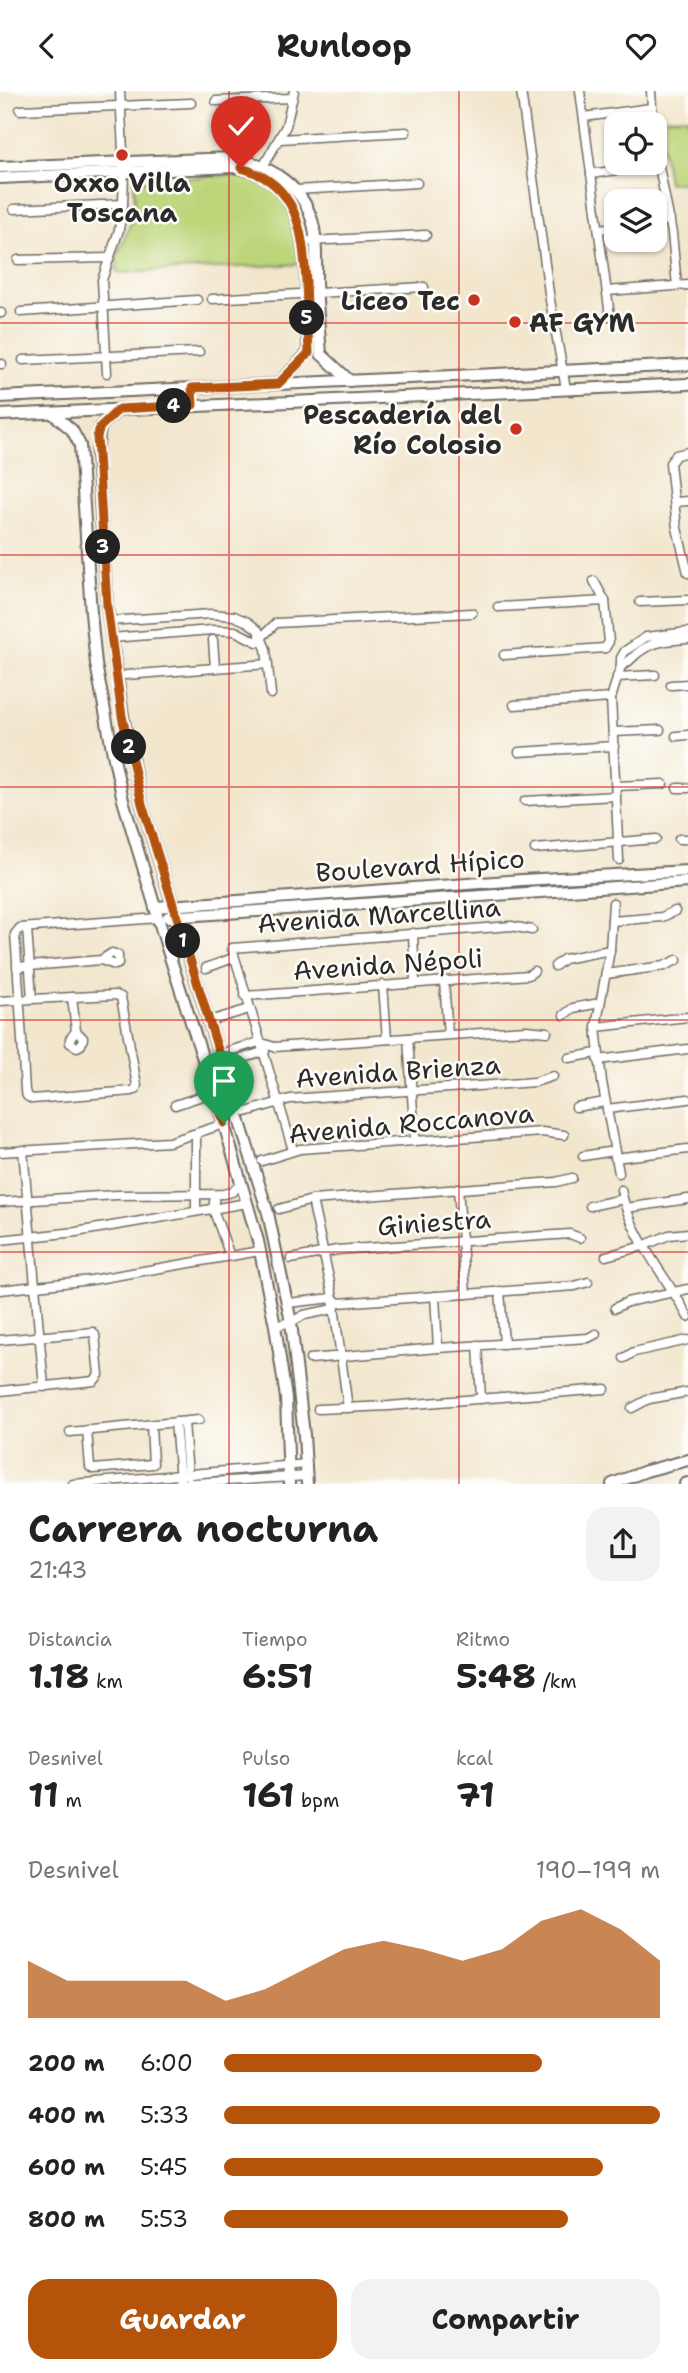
<!DOCTYPE html>
<html lang="es">
<meta charset="utf-8">
<style>
:root{--surface:#fff;--page:#f2f2f2;--text:#222;--muted:#767676;--accent:#b45309}
body{margin:0;font-family:"Shantell Sans",sans-serif;background:var(--page);color:var(--text);height:100vh;display:flex;flex-direction:column;font-size:26px;white-space:nowrap}
*{box-sizing:border-box;margin:0}
p{font-size:23px;color:var(--muted)}
.icon{flex:none;width:38px;height:38px;fill:none;stroke:currentColor;stroke-width:2;stroke-linecap:round;stroke-linejoin:round}
.map{position:relative;height:1393px;overflow:hidden}
.drawer{display:flex;flex-direction:column;background:var(--surface);flex:1}
.drawer>*{flex:none}
.tools{position:absolute;left:604px;top:21px;display:grid;gap:14px}
.tools a{display:grid;place-items:center;width:63px;height:63px;border-radius:14px;background:var(--surface);box-shadow:0 2px 5px #0004;font-size:35px}
.pin{position:absolute;display:grid;place-items:center;width:60px;height:60px;color:#fff;margin:-72px -30px;border-radius:50% 50% 50% 0;rotate:-45deg;box-shadow:0 0 7px #0007}
.pin .icon{rotate:45deg}
.km{position:absolute;width:35px;height:35px;margin:-18px;border-radius:50%;background:#222;color:#fff;font-size:19px;line-height:35px;text-align:center}
.round{display:grid;place-items:center;flex:none;width:74px;height:74px;border-radius:21px;background:var(--page)}
.head{display:flex;align-items:center;justify-content:space-between;height:119px;padding:0 28px}
h1{font-size:38px;font-weight:700;line-height:52px}
.figures{display:grid;grid-template-columns:repeat(3,1fr);gap:10px;height:119px;padding:7px 28px}
.figures div{display:grid;align-content:center}
.figures b{font-size:35px;font-weight:700}
.figures small{font-size:19px;font-weight:400}
.figures p{font-size:19px}
.chart{height:196px;padding:14px 28px}
.chart p{display:flex;justify-content:space-between}
.chart svg{width:100%;height:126px;margin-top:7px;fill:var(--accent);opacity:.7}
.primary-button{display:flex;gap:14px;margin-top:auto;padding:14px 28px}
.primary-button a{flex:1;height:80px;border-radius:21px;background:var(--accent);color:#fff;font-size:28px;font-weight:700;line-height:80px;text-align:center}
.primary-button a+a{background:var(--page);color:var(--text)}
ul{padding:0 28px;list-style:none;font-size:23px}
li{display:grid;grid-template-columns:112px 84px 1fr;align-items:center;height:52px}
li i{height:18px;border-radius:9px;background:var(--accent)}
header{display:flex;justify-content:space-between;align-items:center;height:91px;padding:0 28px;background:var(--surface);font-size:32px;font-weight:700}
.map>svg:first-child{display:block}
.green{fill:#bcd579;stroke:#748052;stroke-width:2}
.lines{fill:none;stroke-linecap:round;stroke-linejoin:round}
.street-casing{stroke:#716c64;stroke-width:11}
.secondary-casing{stroke:#716c64;stroke-width:14}
.street{stroke:#fff;stroke-width:8}
.secondary{stroke:#fff;stroke-width:10}
.route-casing{stroke:#fff;stroke-width:14}
.route{stroke:#b45309;stroke-width:9}
.grid{fill:none;stroke:#d62828;stroke-width:2;stroke-opacity:0.55}
.poi-dot{fill:#c8321e;stroke:#fdfcf7;stroke-width:2.5}
.labels{text-anchor:middle;dominant-baseline:central;stroke-width:5;stroke-linejoin:round;paint-order:stroke}
.poi-label{font-size:26px;font-weight:bold;fill:#2b2b2b;stroke:#fdfcf7;text-anchor:end}
.street-label{font-size:26px;fill:#2b2b2b;stroke:#fdfcf7}
</style>
<header><svg class="icon" aria-label="back" viewBox="0 0 24 24"><path d="M15 5l-7 7 7 7"/></svg>Runloop<svg class="icon" aria-label="heart" viewBox="0 0 24 24"><path d="M12 20l-8-8c-3-5 5-10 8-4 3-6 11-1 8 4z"/></svg></header>
<div class="map">
<svg width="688" height="1393" viewBox="0 0 688 1393">
<rect width="100%" height="100%" fill="#fdfcf7"/>
<filter id="ink" filterUnits="userSpaceOnUse"><feTurbulence type="fractalNoise" baseFrequency=".0143" numOctaves="2"/><feDisplacementMap in="SourceGraphic" scale="14" xChannelSelector="R" yChannelSelector="G"/><feConvolveMatrix kernelMatrix="1 2 1 2 8 2 1 2 1" color-interpolation-filters="sRGB"/></filter>
<filter id="wash" filterUnits="userSpaceOnUse"><feTurbulence type="fractalNoise" baseFrequency=".00686" numOctaves="4" result="noise"/><feDisplacementMap in="SourceGraphic" scale="28" xChannelSelector="R" yChannelSelector="G"/><feGaussianBlur stdDeviation="1.57" result="paint"/><feColorMatrix in="noise" values="0 0 0 0 0 0 0 0 0 0 0 0 0 0 0 0 0 1.4 0 .05"/><feComposite in="paint" operator="in"/></filter>
<g filter="url(#wash)">
<rect width="100%" height="100%" fill="#f2e6cd"/>
<!-- green -->
<g class="green">
<polygon points="688,26 688,90 668,92 658,27"/>
<path d="M233 84C291 89 294 126 302 173L117 182V165L135 122 134 90Z"/>
</g>
</g>
<g filter="url(#ink)">
<g class="lines">
<!-- street casing -->
<g class="street-casing">
<g id="street">
<polyline points="521,0 550,209 566,298"/>
<polyline points="580,0 610,225"/>
<polyline points="651,0 653,33"/>
<polyline points="216,10 293,7"/>
<polyline points="20,19 191,12"/>
<polyline points="584,26 651,17"/>
<polyline points="280,48 406,41"/>
<polyline points="654,50 672,142 677,195"/>
<polyline points="260,81 286,35 294,0"/>
<polyline points="591,83 657,73"/>
<polyline points="296,99 417,92"/>
<polyline points="14,118 123,113"/>
<polyline points="654,131 670,129"/>
<polyline points="599,138 616,136"/>
<polyline points="310,150 426,144"/>
<polyline points="18,169 108,167"/>
<polyline points="607,200 688,194"/>
<polyline points="212,208 424,196"/>
<polyline points="21,221 197,209"/>
<polyline points="0,222 1,222"/>
<polyline points="23,269 199,261"/>
<polyline points="0,273 2,273"/>
<polyline points="107,282 102,189 119,139 123,113 124,81 120,0"/>
<polyline points="688,361 676,364 670,372 677,437 688,482"/>
<polyline points="675,411 688,410"/>
<polyline points="594,490 605,510 609,551 605,557"/>
<polyline points="640,511 688,509"/>
<polyline points="498,516 605,510"/>
<polyline points="109,530 211,523 234,525 248,531 258,539 266,558 271,603"/>
<polyline points="111,547 212,539 235,540 257,551 276,532 472,522"/>
<polyline points="213,549 215,577 268,573"/>
<polyline points="504,564 605,557"/>
<path d="M621 575C629 572 632 566 639 561 653 550 670 549 688 548"/>
<polyline points="126,584 215,577"/>
<polyline points="617,586 655,584"/>
<polyline points="671,594 688,593"/>
<polyline points="514,614 611,607"/>
<polyline points="613,641 660,639"/>
<polyline points="676,645 688,644"/>
<polyline points="519,661 614,655"/>
<polyline points="616,695 663,693"/>
<polyline points="677,697 688,697"/>
<polyline points="525,710 616,705"/>
<polyline points="679,748 688,748"/>
<polyline points="535,758 656,748"/>
<polyline points="619,769 611,607 621,575 621,567 625,560 646,546 688,541"/>
<polyline points="613,812 610,859 596,936 602,991 619,1082"/>
<polyline points="612,830 662,826 675,820"/>
<polyline points="27,837 32,908"/>
<polyline points="413,842 415,892"/>
<polyline points="555,875 564,868 610,859"/>
<polyline points="17,876 101,869 112,862 118,864 118,873 115,874 101,869"/>
<polyline points="206,877 233,867"/>
<polyline points="606,883 664,875 677,869"/>
<polyline points="444,890 448,944"/>
<polyline points="383,894 387,948"/>
<polyline points="245,905 529,884 534,880"/>
<polyline points="72,906 76,940 83,947 81,954 77,956 70,952 70,948 76,940"/>
<path d="M0 910 32 908 116 904 121 906 137 994 136 998 132 1000 32 1008 27 1005 25 1000C22 948 19 895 15 843L20 837 159 827"/>
<polyline points="564,924 573,917 600,912"/>
<polyline points="216,928 249,918"/>
<polyline points="596,936 688,926"/>
<polyline points="408,947 415,1049"/>
<polyline points="219,963 259,951 274,956 526,939 547,941"/>
<polyline points="569,967 597,962"/>
<polyline points="598,969 688,958"/>
<polyline points="209,983 224,978 230,972 265,960"/>
<polyline points="175,1014 214,1001"/>
<polyline points="576,1016 605,1011"/>
<polyline points="607,1018 688,1008"/>
<polyline points="246,1021 290,1008 535,991 553,985"/>
<polyline points="196,1043 196,1120"/>
<polyline points="23,1059 44,1296"/>
<polyline points="293,1059 232,857 511,835 532,839"/>
<polyline points="0,1061 169,1051 224,1033"/>
<polyline points="583,1065 614,1060"/>
<polyline points="615,1067 688,1058"/>
<polyline points="262,1070 300,1058 542,1041 564,1044"/>
<polyline points="458,1097 466,1203 575,1195 588,1191"/>
<path d="M621 1099C631 1147 666 1184 688 1226"/>
<polyline points="215,1104 213,1118 230,1165"/>
<polyline points="0,1111 117,1104 223,1103 232,1101 242,1092"/>
<polyline points="590,1115 623,1108"/>
<polyline points="626,1117 688,1108"/>
<polyline points="279,1118 312,1109"/>
<polyline points="0,1149 76,1141 247,1112"/>
<polyline points="606,1165 643,1155 669,1144 688,1142"/>
<polyline points="291,1168 337,1159 570,1143 580,1147"/>
<polyline points="0,1199 91,1189 254,1161"/>
<polyline points="500,1200 504,1253"/>
<polyline points="435,1205 438,1257"/>
<polyline points="288,1212 333,1207 338,1212 466,1203"/>
<polyline points="615,1217 627,1211 688,1198"/>
<polyline points="275,1235 291,1231 304,1224 334,1218 336,1214"/>
<polyline points="0,1249 93,1241 95,1244 99,1284 94,1290 0,1300"/>
<polyline points="478,1254 481,1308"/>
<polyline points="624,1267 634,1261 688,1249"/>
<polyline points="310,1268 438,1257 588,1247 596,1243"/>
<polyline points="348,1317 332,1201 312,1109 556,1091 572,1087"/>
<polyline points="632,1317 649,1308 688,1301"/>
<polyline points="318,1318 389,1315 605,1298"/>
<polyline points="175,1331 180,1388"/>
<polyline points="184,1331 188,1385"/>
<polyline points="87,1339 90,1376 93,1378 153,1373 151,1334"/>
<polyline points="70,1341 199,1329"/>
<polyline points="73,1393 307,1373"/>
<polyline points="178,1393 307,1385"/>
</g>
</g>
<!-- secondary casing -->
<g class="secondary-casing">
<g id="secondary">
<path d="M0 76 232 67C269 73 306 96 314 137 317 154 316 173 316 191 317 215 319 239 321 263L350 290"/>
<path d="M0 87 233 76C297 85 303 138 306 192 307 215 308 239 308 262L278 293"/>
<polyline points="0,306 688,274"/>
<polyline points="119,318 100,336 97,361 107,515 123,625 142,714 268,1122 291,1231 304,1344 307,1393"/>
<polyline points="52,322 72,339 80,354 91,522 96,573 113,663 123,709 168,860 224,1033 258,1150 275,1235 286,1307 289,1393"/>
<polyline points="0,324 688,293"/>
<polyline points="155,816 522,789 688,780"/>
<polyline points="168,826 688,791"/>
<polyline points="612,1393 646,1380 688,1369"/>
<polyline points="685,1393 688,1392"/>
</g>
</g>
<!-- street -->
<use href="#street" class="street"/>
<!-- secondary -->
<use href="#secondary" class="secondary"/>
</g>
</g>
<g class="lines" filter="url(#ink)">
<!-- route casing -->
<g class="route-casing">
<path id="route" d="M224 1032 209 983 224 978 142 713 122 625 107 515 97 346 100 336 119 318 193 314 192 297 278 293 309 262C308 238 307 214 306 191 303 140 298 92 241 77"/>
</g>
<!-- route -->
<use href="#route" class="route"/>
</g>
<!-- grid -->
<path class="grid" d="M229 0V1393M459 0V1393M0 232H688M0 464H688M0 696H688M0 929H688M0 1161H688"/>
<!-- markers -->
<g class="poi-dot">
<circle cx="122" cy="64" r="7"/>
<circle cx="474" cy="209" r="7"/>
<circle cx="515" cy="231" r="7"/>
<circle cx="516" cy="338" r="7"/>
</g>
<g class="labels">
<!-- poi labels -->
<g class="poi-label">
<text x="122" y="91" text-anchor="middle">Oxxo Villa<tspan x="122" dy="30">Toscana</tspan></text>
<text x="460" y="209">Liceo Tec</text>
<text x="529" y="231" text-anchor="start">AF GYM</text>
<text x="502" y="323">Pescadería del<tspan x="502" dy="30">Río Colosio</tspan></text>
</g>
<!-- street labels -->
<g class="street-label">
<text transform="translate(420 774) rotate(-4)">Boulevard Hípico</text>
<text transform="translate(379 824) rotate(-4)">Avenida Marcellina</text>
<text transform="translate(388 873) rotate(-4)">Avenida Népoli</text>
<text transform="translate(398 980) rotate(-4)">Avenida Brienza</text>
<text transform="translate(411 1032) rotate(-5)">Avenida Roccanova</text>
<text transform="translate(434 1131) rotate(-4)">Giniestra</text>
</g>
</g>
</svg>
<div class="tools">
<a><svg class="icon" aria-label="locate" viewBox="0 0 24 24"><circle cx="12" cy="12" r="6"/><path d="M12 2v4M12 18v4M2 12h4M18 12h4"/></svg></a>
<a><svg class="icon" aria-label="layers" viewBox="0 0 24 24"><path d="M12 4l9 5-9 5-9-5zM3 14l9 5 9-5"/></svg></a>
</div>
<div class="pin" style="left:224px;top:1032px;background:#1e9e55"><svg class="icon" aria-label="arrive" viewBox="0 0 24 24"><path d="M6 21V4h12l-3 4 3 4H6"/></svg></div>
<div class="pin" style="left:241px;top:77px;background:#d93025"><svg class="icon" aria-label="check" viewBox="0 0 24 24"><path d="M5 12l5 5 9-10"/></svg></div>
<b class="km" style="left:183px;top:850px">1</b>
<b class="km" style="left:129px;top:656px">2</b>
<b class="km" style="left:103px;top:456px">3</b>
<b class="km" style="left:174px;top:315px">4</b>
<b class="km" style="left:307px;top:227px">5</b>
</div>
<section class="drawer">
<div class="head"><div><h1>Carrera nocturna</h1><p>21:43</p></div><a class="round"><svg class="icon" aria-label="share" viewBox="0 0 24 24"><path d="M12 15V3M7 8l5-5 5 5M5 13v7h14v-7"/></svg></a></div>
<div class="figures">
<div><p>Distancia</p><b>1.18<small> km</small></b></div>
<div><p>Tiempo</p><b>6:51</b></div>
<div><p>Ritmo</p><b>5:48<small> /km</small></b></div>
</div>
<div class="figures">
<div><p>Desnivel</p><b>11<small> m</small></b></div>
<div><p>Pulso</p><b>161<small> bpm</small></b></div>
<div><p>kcal</p><b>71</b></div>
</div>
<div class="chart"><p><span>Desnivel</span>190–199 m</p>
<svg viewBox="0 0 160 44" preserveAspectRatio="none"><path d="M0 44V24L10 31L20 31L30 31L40 31L50 38L60 34L70 27L80 20L90 17L100 20L110 24L120 20L130 10L140 6L150 13L160 24V44z"/></svg>
</div>
<ul>
<li><b>200 m</b>6:00<i style="width:73%"></i></li>
<li><b>400 m</b>5:33<i style="width:100%"></i></li>
<li><b>600 m</b>5:45<i style="width:87%"></i></li>
<li><b>800 m</b>5:53<i style="width:79%"></i></li>
</ul>
<div class="primary-button"><a>Guardar</a><a>Compartir</a></div>
</section>
